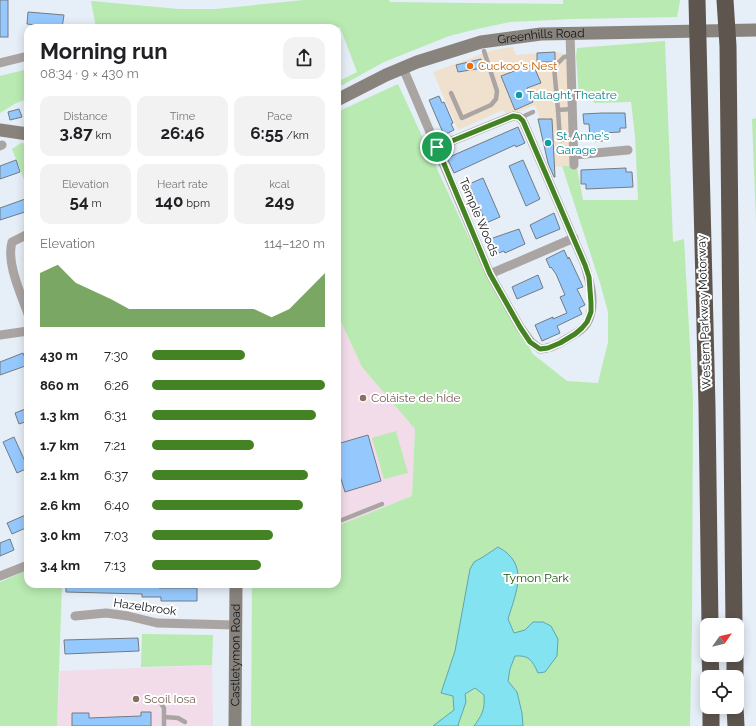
<!DOCTYPE html>
<meta charset="utf-8">
<style>
:root{--surface:#fff;--page:#f2f2f2;--text:#202124;--muted:#757577;--accent:#448323}
body{margin:0;font-family:Raleway,sans-serif;background:var(--page);color:var(--text);height:100vh;display:flex;flex-direction:column;font-size:15px;white-space:nowrap}
*{box-sizing:border-box;margin:0}
p{font-size:13px;color:var(--muted)}
.icon{flex:none;width:22px;height:22px;fill:none;stroke:currentColor;stroke-width:2;stroke-linecap:round;stroke-linejoin:round}
.map{position:relative;flex:1;overflow:hidden}
.drawer{position:absolute;left:24px;top:24px;width:317px;height:564px;display:flex;flex-direction:column;background:var(--surface);border-radius:12px;box-shadow:0 2px 10px #0003}
.drawer>*{flex:none}
.needle{width:26px;rotate:56deg}
.tools{position:absolute;left:700px;top:618px;display:grid;gap:8px}
.tools a{display:grid;place-items:center;width:44px;height:44px;border-radius:8px;background:var(--surface);box-shadow:0 2px 10px #0003;font-size:20px}
.pin{position:absolute;display:grid;place-items:center;width:34px;height:34px;color:#fff;margin:-17px;border:2px solid #fff;border-radius:50%;box-shadow:0 1px 4px #0007}
.round{display:grid;place-items:center;flex:none;width:42px;height:42px;border-radius:12px;background:var(--page)}
.summary{display:flex;align-items:center;justify-content:space-between;height:68px;padding:0 16px}
h1{font-size:22px;font-weight:700;line-height:30px}
.figures{display:grid;grid-template-columns:repeat(3,1fr);gap:6px;height:68px;padding:4px 16px}
.figures div{display:grid;align-content:center;border-radius:10px;background:var(--page);text-align:center}
.figures b{font-size:17px;font-weight:700}
.figures small{font-size:11px;font-weight:400}
.figures p{font-size:11px}
.chart{height:112px;padding:8px 16px}
.chart p{display:flex;justify-content:space-between}
.chart svg{width:100%;height:72px;margin-top:4px;fill:var(--accent);opacity:.7}
ul{padding:0 16px;list-style:none;font-size:13px}
li{display:grid;grid-template-columns:64px 48px 1fr;align-items:center;height:30px}
li i{height:10px;border-radius:5px;background:var(--accent)}
.map>svg:first-child{display:block}
.commercial{fill:#f0e1ce}
.education{fill:#f2dcea}
.green{fill:#b9eab2}
.water{fill:#83e3f0;stroke:#60a5af}
.building{fill:#95c9fe;stroke:#737b83}
.lines{fill:none;stroke-linecap:round;stroke-linejoin:round}
.lane{stroke:#aaa5a2;stroke-width:4.5}
.street{stroke:#aaa5a2;stroke-width:9}
.secondary{stroke:#89837e;stroke-width:13}
.highway{stroke:#5e554f;stroke-width:17}
.route-casing{stroke:#fff;stroke-width:8}
.route{stroke:#448323;stroke-width:5}
.food-dot{fill:#e8710a;stroke:#fff;stroke-width:1.5}
.culture-dot{fill:#0f9aa8;stroke:#fff;stroke-width:1.5}
.education-dot{fill:#8d6e63;stroke:#fff;stroke-width:1.5}
.labels{text-anchor:middle;dominant-baseline:central;stroke-width:4;stroke-linejoin:round;paint-order:stroke}
.street-label{font-size:12px;fill:#101316;stroke:#fff}
.food-label{font-size:12px;fill:#c56008;stroke:#fff;text-anchor:start}
.culture-label{font-size:12px;fill:#0d838f;stroke:#fff;text-anchor:start}
.education-label{font-size:12px;fill:#785e54;stroke:#fff;text-anchor:start}
.park-label{font-size:12px;fill:#12550a;stroke:#fff}
</style>
<div class="map">
<svg width="756" height="726" viewBox="0 0 756 726">
<rect width="100%" height="100%" fill="#e6eef7"/>
<!-- commercial -->
<polygon class="commercial" points="513,47 516,55 555,52 562,53 566,60 567,65 571,166 549,167 538,119 540,119 535,105 518,112 512,111 506,114 503,110 458,130 433,72 493,50"/>
<!-- education -->
<g class="education">
<polygon points="337,313 362,367 415,429 412,496 337,526"/>
<polygon points="212,665 213,726 57,726 60,671"/>
</g>
<!-- green -->
<g class="green">
<polygon points="304,0 389,0 390,2 563,4 563,0 680,0 680,1 677,17 573,19 510,22 477,29 449,36 384,62 337,88 337,82 357,72 340,27 96,28 91,1 179,9 216,9"/>
<polygon points="665,41 673,242 684,239 693,399 692,626 690,726 251,726 252,584 337,584 337,526 412,496 415,429 362,367 337,313 337,112 398,84 468,236 533,354 567,381 598,383 608,342 608,312 600,283 562,166 571,166 577,168 583,200 638,200 635,136 631,102 595,103 589,97 579,98 576,56 577,48"/>
<polygon points="28,69 28,99 16,103 0,113 0,76"/>
<polygon points="756,118 756,222 752,119"/>
<polygon points="21,143 28,144 28,186 27,187 12,149"/>
<polygon points="396,431 408,473 384,479 372,438"/>
<polygon points="28,570 28,584 62,584 57,726 0,726 0,582"/>
<polygon points="142,634 213,635 212,665 141,667"/>
</g>
<!-- water -->
<path class="water" d="M498 547C530 564 516 592 508 619L514 633 525 630 533 622H543L551 626 558 639 557 656 545 672 538 673C532 660 529 655 515 656L510 669 508 681 517 692 522 713 523 726H474C482 715 485 710 484 695L475 688 465 694 466 702 458 725 459 726H433L454 710 453 696 441 693 455 651 470 569 474 562 483 557Z"/>
<!-- building -->
<g class="building">
<rect x="0" y="0" width="8" height="37"/>
<polygon points="28,12 64,15 62,28 27,24"/>
<polygon points="555,52 555,61 554,62 537,62 537,53"/>
<polygon points="481,59 483,68 458,72 456,65"/>
<polygon points="533,64 541,83 527,88 533,102 515,110 501,76"/>
<polygon points="439,96 442,103 444,102 453,123 451,124 454,130 444,135 429,100"/>
<polygon points="19,109 22,117 10,120 8,112"/>
<polygon points="602,113 625,113 626,128 620,128 620,132 603,133 603,141 595,141 595,137 590,137 589,124 584,124 583,114"/>
<polygon points="538,119 552,119 555,177 554,177 548,163"/>
<polygon points="518,127 525,143 516,147 515,145 454,173 447,158"/>
<polygon points="16,160 20,172 0,179 0,166"/>
<polygon points="523,160 540,199 526,206 509,166"/>
<polygon points="626,168 626,172 632,172 633,187 586,189 586,184 581,184 581,170"/>
<polygon points="483,178 500,217 486,223 469,184"/>
<polygon points="28,198 28,211 0,220 0,208"/>
<polygon points="554,213 560,229 536,239 530,225"/>
<polygon points="519,229 525,244 505,253 504,251 496,254 490,239"/>
<polygon points="564,250 568,259 569,257 583,287 577,289 585,305 579,308 582,314 557,326 560,333 542,341 535,325 553,317 553,319 567,313 560,297 565,295 556,274 551,267 550,268 546,259"/>
<polygon points="538,275 543,288 517,299 512,287"/>
<polygon points="23,353 28,365 0,375 0,362"/>
<polygon points="28,408 28,421 19,424 15,413"/>
<polygon points="368,435 381,481 345,492 337,466 337,444"/>
<polygon points="14,437 28,468 17,473 3,442"/>
<polygon points="28,514 28,527 12,534 7,523"/>
<polygon points="10,539 14,550 0,556 0,543"/>
<polygon points="66,584 159,584 159,588 197,588 197,601 161,601 161,597 142,597 142,594 66,592"/>
<polygon points="138,638 139,651 65,654 64,640"/>
<polygon points="141,712 151,712 151,726 72,726 72,713 89,713 89,718 141,716"/>
</g>
<g class="lines">
<!-- lane -->
<g class="lane">
<polyline points="451,93 462,118 491,105 496,99 497,91 484,51"/>
<polyline points="572,109 558,110 560,140 573,139"/>
<polyline points="558,110 554,67 564,57 570,56"/>
<polyline points="520,118 533,112"/>
<polyline points="337,522 382,504"/>
<polyline points="154,700 160,702 164,708 164,726"/>
<polyline points="164,717 178,718 185,722"/>
</g>
<!-- street -->
<g class="street">
<polyline points="570,33 574,165"/>
<polyline points="0,63 28,56"/>
<path d="M403 68 490 274 520 327 531 342 540 349C550 349 559 344 568 338 575 334 583 330 587 323 597 306 590 282 585 265L523 121 519 117 513 116 437 147"/>
<polyline points="0,146 2,145"/>
<polyline points="574,155 628,150"/>
<path d="M28 234 12 242C6 263 21 294 28 314"/>
<polyline points="490,274 574,238"/>
<polyline points="0,335 28,331"/>
<polyline points="0,576 28,565"/>
<polyline points="75,616 106,613 128,616 157,623 235,625"/>
</g>
<!-- secondary -->
<g class="secondary">
<path id="s1" d="M337 100 386 75 417 62 481 42 541 34 756 30"/>
<polyline points="0,130 28,134"/>
<path id="s2" d="M235 726 236 584"/>
</g>
<!-- highway -->
<g class="highway">
<polyline points="697,0 707,407 710,625"/>
<polyline points="725,0 728,46 734,625"/>
<polyline points="710,655 711,677"/>
<polyline points="735,655 735,677"/>
<polyline points="711,707 711,726"/>
<polyline points="735,707 736,726"/>
</g>
</g>
<g class="lines">
<!-- route casing -->
<g class="route-casing">
<polygon id="route" points="513,116 519,117 523,121 585,265 589,277 591,303 591,312 587,322 582,328 575,334 560,343 548,348 540,349 530,342 520,327 490,274 437,147"/>
</g>
<!-- route -->
<use href="#route" class="route"/>
</g>
<!-- markers -->
<circle class="food-dot" cx="470" cy="66" r="4"/>
<g class="culture-dot">
<circle cx="519" cy="95" r="4"/>
<circle cx="548" cy="143" r="4"/>
</g>
<g class="education-dot">
<circle cx="363" cy="398" r="4"/>
<circle cx="136" cy="699" r="4"/>
</g>
<g class="labels">
<!-- street labels -->
<g class="street-label">
<text stroke="none"><textPath href="#s1" startOffset="216">Greenhills Road</textPath></text>
<text transform="translate(479 217) rotate(67)">Temple Woods</text>
<text transform="translate(704 312) rotate(-92)">Western Parkway Motorway</text>
<text transform="translate(145 607) rotate(8)">Hazelbrook</text>
<text stroke="none"><textPath href="#s2" startOffset="71">Castletymon Road</textPath></text>
</g>
<!-- food labels -->
<g class="food-label">
<text x="478" y="66">Cuckoo's Nest</text>
</g>
<!-- culture labels -->
<g class="culture-label">
<text x="527" y="95">Tallaght Theatre</text>
<text x="556" y="136">St. Anne's<tspan x="556" dy="14">Garage</tspan></text>
</g>
<!-- education labels -->
<g class="education-label">
<text x="371" y="398">Coláiste de hÍde</text>
<text x="144" y="699">Scoil Iosa</text>
</g>
<!-- park labels -->
<g class="park-label">
<text x="536" y="578">Tymon Park</text>
</g>
</g>
</svg>
<div class="tools">
<a><svg class="needle" viewBox="-14 -14 28 28"><path d="M0-13l5 13h-10z" fill="#e53935"/><path d="M0 13l5-13h-10z" fill="#757577"/></svg></a>
<a><svg class="icon" aria-label="locate" viewBox="0 0 24 24"><circle cx="12" cy="12" r="6"/><path d="M12 2v4M12 18v4M2 12h4M18 12h4"/></svg></a>
</div>
<div class="pin" style="left:437px;top:147px;background:#1e9e55"><svg class="icon" aria-label="arrive" viewBox="0 0 24 24"><path d="M6 21V4h12l-3 4 3 4H6"/></svg></div>
<section class="drawer">
<div class="summary"><div><h1>Morning run</h1><p>08:34 · 9 × 430 m</p></div><a class="round"><svg class="icon" aria-label="share" viewBox="0 0 24 24"><path d="M12 15V3M7 8l5-5 5 5M5 13v7h14v-7"/></svg></a></div>
<div class="figures">
<div><p>Distance</p><b>3.87<small> km</small></b></div>
<div><p>Time</p><b>26:46</b></div>
<div><p>Pace</p><b>6:55<small> /km</small></b></div>
</div>
<div class="figures">
<div><p>Elevation</p><b>54<small> m</small></b></div>
<div><p>Heart rate</p><b>140<small> bpm</small></b></div>
<div><p>kcal</p><b>249</b></div>
</div>
<div class="chart"><p><span>Elevation</span>114–120 m</p>
<svg viewBox="0 0 160 44" preserveAspectRatio="none"><path d="M0 44V11L10 6L20 17L30 22L40 27L50 33L60 33L70 33L80 33L90 33L100 33L110 33L120 33L130 38L140 33L150 22L160 11V44z"/></svg>
</div>
<ul>
<li><b>430 m</b>7:30<i style="width:54%"></i></li>
<li><b>860 m</b>6:26<i style="width:100%"></i></li>
<li><b>1.3 km</b>6:31<i style="width:95%"></i></li>
<li><b>1.7 km</b>7:21<i style="width:59%"></i></li>
<li><b>2.1 km</b>6:37<i style="width:90%"></i></li>
<li><b>2.6 km</b>6:40<i style="width:87%"></i></li>
<li><b>3.0 km</b>7:03<i style="width:70%"></i></li>
<li><b>3.4 km</b>7:13<i style="width:63%"></i></li>
</ul>
</section>
</div>
